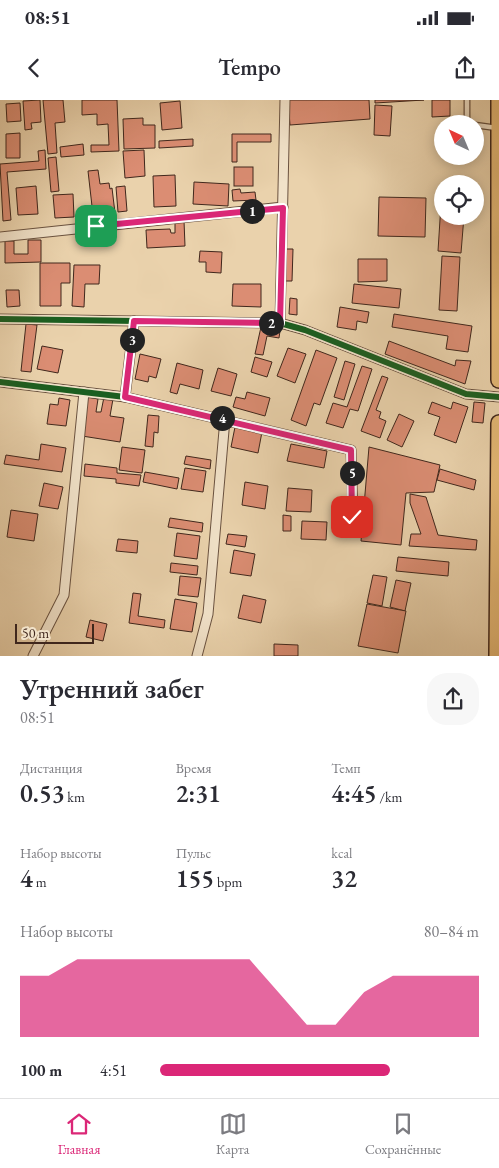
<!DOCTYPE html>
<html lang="ru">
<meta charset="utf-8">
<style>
:root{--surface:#fff;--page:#f7f7f7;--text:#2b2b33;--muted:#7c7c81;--line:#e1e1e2;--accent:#db2777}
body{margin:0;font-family:"EB Garamond",serif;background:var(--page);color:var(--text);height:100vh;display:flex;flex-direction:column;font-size:19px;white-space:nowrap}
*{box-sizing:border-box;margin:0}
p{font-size:16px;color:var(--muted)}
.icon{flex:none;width:28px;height:28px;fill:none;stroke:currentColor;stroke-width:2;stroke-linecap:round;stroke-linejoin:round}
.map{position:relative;height:556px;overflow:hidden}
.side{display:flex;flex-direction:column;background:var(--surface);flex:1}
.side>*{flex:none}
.needle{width:32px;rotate:316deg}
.tools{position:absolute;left:434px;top:15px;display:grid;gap:10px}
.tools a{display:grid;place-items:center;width:50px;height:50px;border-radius:50%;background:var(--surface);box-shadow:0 2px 12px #0003;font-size:25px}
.scale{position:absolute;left:15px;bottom:12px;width:79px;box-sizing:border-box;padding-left:5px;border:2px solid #40271c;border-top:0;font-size:14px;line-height:18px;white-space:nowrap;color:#40271c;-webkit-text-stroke:4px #f1e2c9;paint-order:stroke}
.pin{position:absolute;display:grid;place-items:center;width:42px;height:42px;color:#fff;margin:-21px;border-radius:10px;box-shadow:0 2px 8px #0006}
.km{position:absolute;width:25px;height:25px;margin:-12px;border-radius:50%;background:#222;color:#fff;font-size:14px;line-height:25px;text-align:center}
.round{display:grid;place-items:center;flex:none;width:52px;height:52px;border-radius:20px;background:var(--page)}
.head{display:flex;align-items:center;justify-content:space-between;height:85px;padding:0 20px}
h1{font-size:28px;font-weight:600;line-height:38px}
.figures{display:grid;grid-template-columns:repeat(3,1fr);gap:8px;height:85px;padding:5px 20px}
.figures div{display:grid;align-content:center}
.figures b{font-size:25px;font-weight:600}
.figures small{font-size:14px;font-weight:400}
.figures p{font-size:14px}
.chart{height:140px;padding:10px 20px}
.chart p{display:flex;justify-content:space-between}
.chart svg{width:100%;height:90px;margin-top:5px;fill:var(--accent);opacity:.7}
ul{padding:0 20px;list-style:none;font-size:16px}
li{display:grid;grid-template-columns:80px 60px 1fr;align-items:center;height:38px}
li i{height:12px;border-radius:6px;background:var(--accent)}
.status{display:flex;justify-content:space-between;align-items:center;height:35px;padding:0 25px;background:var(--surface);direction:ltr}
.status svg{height:14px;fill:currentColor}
header{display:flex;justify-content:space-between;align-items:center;height:65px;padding:0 20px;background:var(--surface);font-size:22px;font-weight:600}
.dock{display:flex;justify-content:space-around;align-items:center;height:70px;border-top:1px solid var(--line);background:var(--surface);font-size:14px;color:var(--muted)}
.dock a{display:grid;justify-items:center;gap:2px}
.dock .on{color:var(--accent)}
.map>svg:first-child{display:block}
.building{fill:#db8d73;stroke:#40271c}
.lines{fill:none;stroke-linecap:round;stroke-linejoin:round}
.service-casing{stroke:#6a5240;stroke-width:7}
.minor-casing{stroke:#6a5240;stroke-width:11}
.primary-casing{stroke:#40271c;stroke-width:18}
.service{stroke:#f1e2c9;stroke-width:4.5}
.minor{stroke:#f1e2c9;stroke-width:9}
.primary{stroke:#e5b976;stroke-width:15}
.cycleway-casing{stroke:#f1e2c9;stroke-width:9}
.cycleway{stroke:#1b5e20;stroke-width:6}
.route-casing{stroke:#fff;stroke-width:10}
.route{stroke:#db2777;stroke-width:6}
</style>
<div class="status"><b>08:51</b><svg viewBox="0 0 49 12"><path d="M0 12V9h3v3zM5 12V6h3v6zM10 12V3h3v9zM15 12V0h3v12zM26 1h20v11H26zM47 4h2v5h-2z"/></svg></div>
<header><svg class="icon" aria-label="back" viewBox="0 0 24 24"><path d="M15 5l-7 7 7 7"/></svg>Tempo<svg class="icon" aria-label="share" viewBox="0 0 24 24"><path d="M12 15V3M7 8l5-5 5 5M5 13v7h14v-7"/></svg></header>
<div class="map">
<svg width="499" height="556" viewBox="0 0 499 556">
<rect width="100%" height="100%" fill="#ead2ac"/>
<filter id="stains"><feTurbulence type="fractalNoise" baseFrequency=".004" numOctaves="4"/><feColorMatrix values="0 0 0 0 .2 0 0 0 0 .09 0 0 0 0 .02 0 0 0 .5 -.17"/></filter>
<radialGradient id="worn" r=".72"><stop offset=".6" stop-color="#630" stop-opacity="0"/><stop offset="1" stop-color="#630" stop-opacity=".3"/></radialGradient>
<!-- building -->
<g class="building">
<polygon points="40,0 41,22 31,23 32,29 25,30 23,1"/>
<polygon points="43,0 63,0 65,22 55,23 57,53 48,54"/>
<polygon points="82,0 117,0 119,51 91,52 91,45 109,45 108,24 97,25 97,14 82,15"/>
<polygon points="288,0 369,0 370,19 290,25"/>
<polygon points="375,0 424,0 375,3"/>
<polygon points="432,0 450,0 450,16 432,17"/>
<polygon points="180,1 182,28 162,30 160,3"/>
<polygon points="20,3 21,21 7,22 6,4"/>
<polygon points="375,5 392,6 390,36 374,35"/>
<polygon points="143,18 143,25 155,25 155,48 124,49 123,19"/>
<polygon points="20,33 20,58 6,58 6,34"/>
<polygon points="232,34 271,34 271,42 237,42 237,62 232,62"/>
<polygon points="193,39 193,46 159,48 159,41"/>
<polygon points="83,44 84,55 61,57 60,47"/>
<polygon points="45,50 46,69 7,72 11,120 3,121 0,64 39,61 38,51"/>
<polygon points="144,50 145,76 125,78 123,51"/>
<polygon points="56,57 59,91 51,92 48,58"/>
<rect x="234" y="67" width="19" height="19"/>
<polygon points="98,70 100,84 109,83 110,89 112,88 115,113 93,115 88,71"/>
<polygon points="175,75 176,106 154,107 153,76"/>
<polygon points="194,82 229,84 228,106 193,104"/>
<polygon points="36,86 38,114 18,115 16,88"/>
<polygon points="125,86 127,111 118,112 116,87"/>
<polygon points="240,89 241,93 255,92 256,100 233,101 232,90"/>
<polygon points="73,94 74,117 55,118 53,95"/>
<polygon points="379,97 426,98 425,137 378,136"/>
<polygon points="441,104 442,116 464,116 461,153 438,151"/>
<polygon points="184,121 185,146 147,148 146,130 170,129 171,133 175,133 175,122"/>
<polygon points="28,140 41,140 41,162 5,163 5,141 14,141 14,154 28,154"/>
<polygon points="285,149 293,149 292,181 285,181"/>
<polygon points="200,151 222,152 221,173 206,172 206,162 199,162"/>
<polygon points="442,156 460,157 457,211 439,210"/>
<polygon points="358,159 387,159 387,181 358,182"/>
<polygon points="40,163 70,163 70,183 61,183 61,206 40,206"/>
<polygon points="74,165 100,165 99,184 85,184 84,207 72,206"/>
<polygon points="233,184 261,184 261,207 232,206"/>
<polygon points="354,184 401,189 399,208 352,203"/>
<polygon points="6,190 19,190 20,206 7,207"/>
<polygon points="290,198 297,199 297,215 289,214"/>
<polygon points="340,207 369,212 367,223 357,221 356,230 337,227"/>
<polygon points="394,214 472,226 468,252 446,249 448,236 392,227"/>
<polygon points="26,224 37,225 31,272 21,271"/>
<polygon points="261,227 280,231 279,238 267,236 263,255 255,254"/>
<polygon points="389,241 455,266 456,260 471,261 465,284 385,254"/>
<polygon points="42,246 63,250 58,273 37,269"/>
<polygon points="288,248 306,254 295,283 277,276"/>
<polygon points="316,250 337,258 320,305 314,303 306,326 291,320"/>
<polygon points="140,254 161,259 156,278 149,276 148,282 135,279"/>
<polygon points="255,257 272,262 267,277 251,272"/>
<polygon points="345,261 355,264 344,300 334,297"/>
<polygon points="177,263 203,270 199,289 180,284 177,294 170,292"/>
<polygon points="362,266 372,269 358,311 350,309 343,328 326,323 333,303 347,307"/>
<polygon points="218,268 237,274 231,296 211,291"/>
<polygon points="382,276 388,278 376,310 381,312 379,318 386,321 380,338 361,331"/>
<polygon points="247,292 270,298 265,316 233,307 236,297 245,299"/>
<polygon points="88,297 98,299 96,312 101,312 104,297 113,299 110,316 124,318 120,342 82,336"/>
<polygon points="59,298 70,300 66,326 47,324 50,304 58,305"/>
<polygon points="432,302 451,309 453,302 468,307 456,343 434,335 440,317 428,313"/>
<polygon points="474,302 485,303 483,323 472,322"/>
<polygon points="399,314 414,321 402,347 387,340"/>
<polygon points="148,315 159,316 158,333 154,332 153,347 145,346"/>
<polygon points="235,327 262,332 258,353 231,347"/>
<polygon points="41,344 66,348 62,372 4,364 6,355 39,360"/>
<polygon points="291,344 327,351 324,368 287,361"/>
<polygon points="122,347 145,350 142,373 119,370"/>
<polygon points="369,347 440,365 434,392 406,393 401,445 361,441"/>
<polygon points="186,356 211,360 210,369 184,364"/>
<polygon points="85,364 117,368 117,373 141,375 139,386 116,383 116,379 84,376"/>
<polygon points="185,368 206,371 203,392 181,389"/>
<polygon points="440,369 476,380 474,390 437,380"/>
<polygon points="145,372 179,378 177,389 143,382"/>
<polygon points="245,382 268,386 265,409 242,405"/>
<polygon points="44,383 63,387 58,409 39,406"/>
<polygon points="288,388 312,390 311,412 286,411"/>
<polygon points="410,394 426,397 438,435 477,440 476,450 409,446 411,434 421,434 410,403"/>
<polygon points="11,410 38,414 34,441 7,437"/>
<polygon points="283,415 291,416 291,431 283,431"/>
<polygon points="170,418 203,423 202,432 168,427"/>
<polygon points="302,421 327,422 326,440 301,439"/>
<polygon points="177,433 200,436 197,459 174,456"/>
<polygon points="228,434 247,436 245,447 226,444"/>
<polygon points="118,439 138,441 137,453 116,451"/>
<polygon points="234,450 255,454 251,476 230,473"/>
<polygon points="398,457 449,462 448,476 396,471"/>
<polygon points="171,463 198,466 197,475 170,472"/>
<polygon points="373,475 387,477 382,506 367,503"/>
<polygon points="180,476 201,478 198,497 178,495"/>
<polygon points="396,480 411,483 405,511 390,507"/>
<polygon points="133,493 141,494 138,516 165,520 164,528 129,523"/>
<polygon points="243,495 266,500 261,523 238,518"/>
<polygon points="175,499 197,503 192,532 170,529"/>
<polygon points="367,504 406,511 398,553 358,546"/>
<polygon points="90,520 107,524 103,541 86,537"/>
<polygon points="274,544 298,545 298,556 274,556"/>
</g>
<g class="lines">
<!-- service casing -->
<g class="service-casing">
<g id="service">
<polyline points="467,0 467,24"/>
<polyline points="475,25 497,28"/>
</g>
</g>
<!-- minor casing -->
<g class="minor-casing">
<g id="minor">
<polyline points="0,137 283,107"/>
<polyline points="0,219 280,223 305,230 466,294 499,297"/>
<polyline points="280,223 285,0"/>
<polyline points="0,282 125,297 351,350 353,417"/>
<polyline points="125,297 134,221"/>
<polyline points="33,556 64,495 84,292"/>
<polyline points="197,556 208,514 225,319"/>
</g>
</g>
<!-- primary casing -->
<g class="primary-casing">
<g id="primary">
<polyline points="499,0 499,280"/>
<polyline points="497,556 499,323"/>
</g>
</g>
<!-- service -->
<use href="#service" class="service"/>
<!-- minor -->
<use href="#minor" class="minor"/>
<!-- primary -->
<use href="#primary" class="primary"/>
<!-- cycleway casing -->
<g class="cycleway-casing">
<g id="cycleway">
<polyline points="0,219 280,223 305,230 466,294 499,297"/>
<polyline points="0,282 125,297 351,350 353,417"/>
</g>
</g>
<!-- cycleway -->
<use href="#cycleway" class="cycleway"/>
</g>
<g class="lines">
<!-- route casing -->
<g class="route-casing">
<polyline id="route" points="96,126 283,108 280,223 134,221 125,297 351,350 352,417"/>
</g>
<!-- route -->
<use href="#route" class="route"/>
</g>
<rect width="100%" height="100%" filter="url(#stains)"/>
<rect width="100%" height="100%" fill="url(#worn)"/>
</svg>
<div class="tools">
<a><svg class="needle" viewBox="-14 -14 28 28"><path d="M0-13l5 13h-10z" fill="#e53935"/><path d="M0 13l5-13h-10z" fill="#7c7c81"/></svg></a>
<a><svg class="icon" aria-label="locate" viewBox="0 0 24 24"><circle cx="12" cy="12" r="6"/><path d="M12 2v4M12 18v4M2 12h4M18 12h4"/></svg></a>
</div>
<div class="scale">50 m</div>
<div class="pin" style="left:96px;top:126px;background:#1e9e55"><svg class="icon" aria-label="arrive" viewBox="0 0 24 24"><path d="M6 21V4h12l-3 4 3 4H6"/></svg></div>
<div class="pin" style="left:352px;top:417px;background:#d93025"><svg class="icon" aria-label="check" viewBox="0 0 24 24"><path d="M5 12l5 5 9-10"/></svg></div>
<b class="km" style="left:252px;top:111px">1</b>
<b class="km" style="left:271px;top:223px">2</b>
<b class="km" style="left:132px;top:240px">3</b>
<b class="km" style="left:222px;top:318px">4</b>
<b class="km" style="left:352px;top:373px">5</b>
</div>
<section class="side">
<div class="head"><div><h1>Утренний забег</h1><p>08:51</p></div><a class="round"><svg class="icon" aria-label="share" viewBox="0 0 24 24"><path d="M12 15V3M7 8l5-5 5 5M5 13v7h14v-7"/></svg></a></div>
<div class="figures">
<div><p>Дистанция</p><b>0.53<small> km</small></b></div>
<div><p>Время</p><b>2:31</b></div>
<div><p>Темп</p><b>4:45<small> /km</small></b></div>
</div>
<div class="figures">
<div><p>Набор высоты</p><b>4<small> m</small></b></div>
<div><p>Пульс</p><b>155<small> bpm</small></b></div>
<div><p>kcal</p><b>32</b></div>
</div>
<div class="chart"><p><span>Набор высоты</span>80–84 m</p>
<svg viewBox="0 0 160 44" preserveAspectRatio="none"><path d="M0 44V14L10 14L20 6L30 6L40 6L50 6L60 6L70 6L80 6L90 22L100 38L110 38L120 22L130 14L140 14L150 14L160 14V44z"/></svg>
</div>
<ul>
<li><b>100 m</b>4:51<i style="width:72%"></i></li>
</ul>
</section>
<nav class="dock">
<a class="on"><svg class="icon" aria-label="home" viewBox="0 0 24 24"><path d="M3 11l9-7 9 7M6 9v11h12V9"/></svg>Главная</a>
<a><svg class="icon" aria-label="map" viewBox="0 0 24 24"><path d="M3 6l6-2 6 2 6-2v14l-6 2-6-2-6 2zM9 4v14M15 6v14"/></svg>Карта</a>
<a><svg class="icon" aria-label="saved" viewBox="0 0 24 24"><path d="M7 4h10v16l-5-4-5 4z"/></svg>Сохранённые</a>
</nav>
